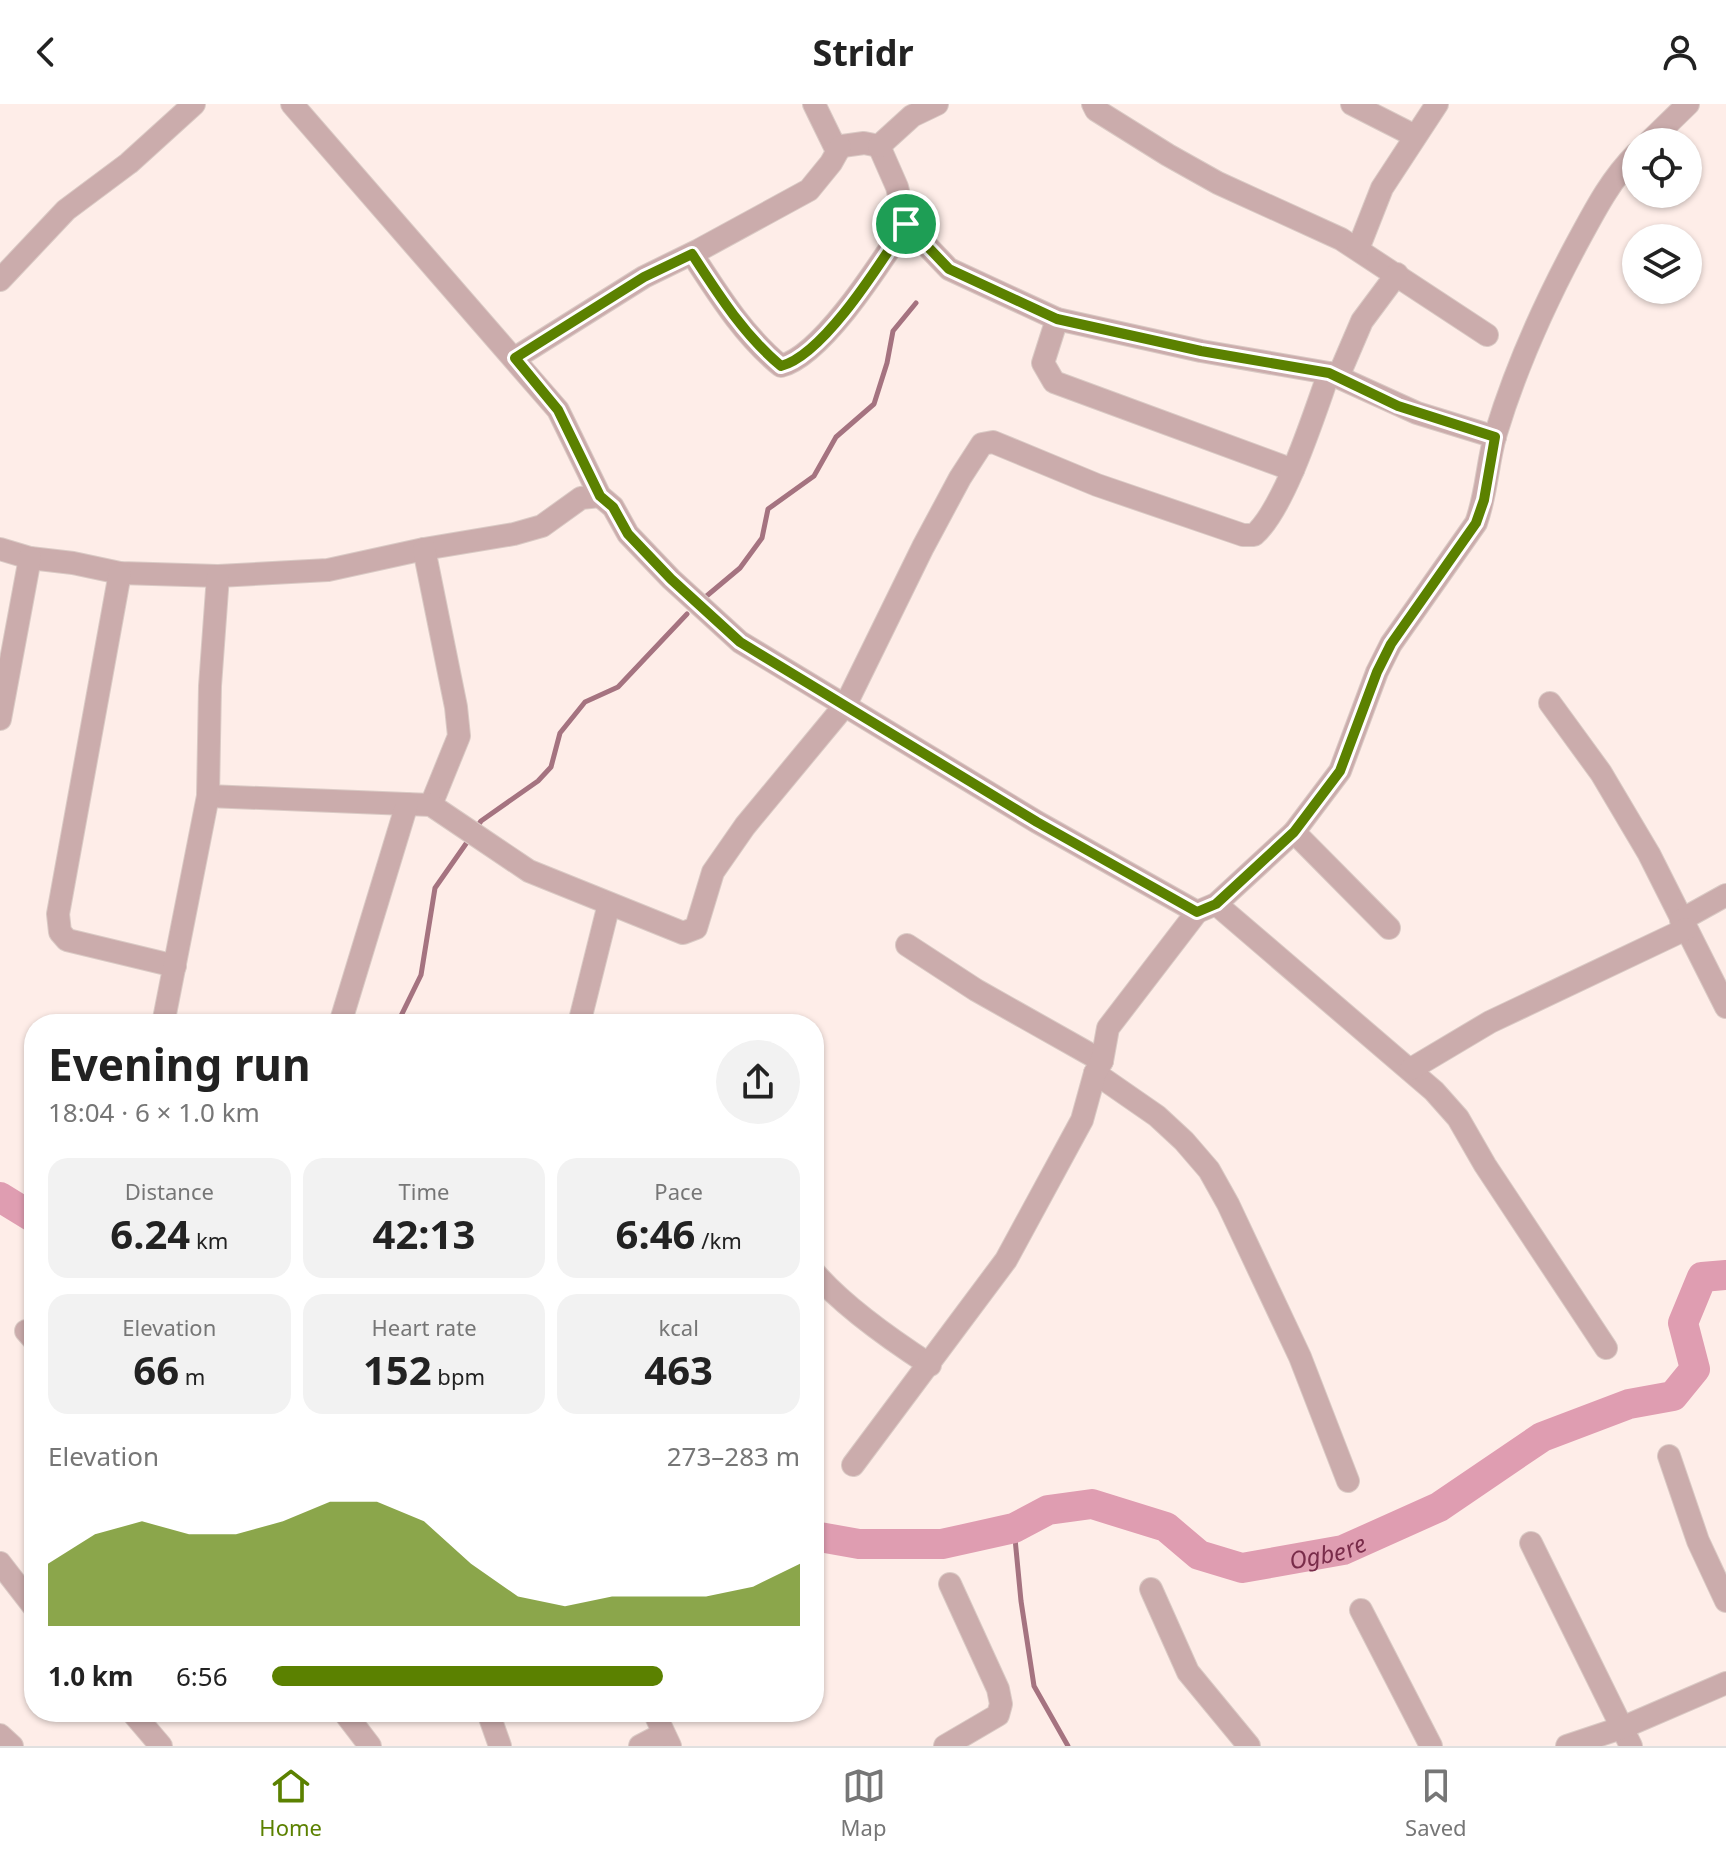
<!DOCTYPE html>
<meta charset="utf-8">
<style>
:root{--surface:#fff;--page:#f2f2f2;--text:#222;--muted:#767676;--line:#e0e0e0;--accent:#5b8100}
body{margin:0;font-family:"Noto Sans",sans-serif;background:var(--page);color:var(--text);height:100vh;display:flex;flex-direction:column;font-size:30px;white-space:nowrap}
*{box-sizing:border-box;margin:0}
p{font-size:26px;color:var(--muted)}
.icon{flex:none;width:44px;height:44px;fill:none;stroke:currentColor;stroke-width:2;stroke-linecap:round;stroke-linejoin:round}
.map{position:relative;flex:1;overflow:hidden}
.panel{position:absolute;left:24px;top:910px;width:800px;height:708px;display:flex;flex-direction:column;background:var(--surface);border-radius:32px;box-shadow:0 2px 6px #0004}
.panel>*{flex:none}
.fabs{position:absolute;left:1622px;top:24px;display:grid;gap:16px}
.fabs a{display:grid;place-items:center;width:80px;height:80px;border-radius:50%;background:var(--surface);box-shadow:0 2px 6px #0004;font-size:40px}
.pin{position:absolute;display:grid;place-items:center;width:68px;height:68px;color:#fff;margin:-34px;border:4px solid #fff;border-radius:50%;box-shadow:0 2px 8px #0007}
.round{display:grid;place-items:center;flex:none;width:84px;height:84px;border-radius:42px;background:var(--page)}
.head{display:flex;align-items:center;justify-content:space-between;height:136px;padding:0 24px}
h1{font-size:44px;font-weight:700;line-height:60px}
.figures{display:grid;grid-template-columns:repeat(3,1fr);gap:12px;height:136px;padding:8px 24px}
.figures div{display:grid;align-content:center;border-radius:20px;background:var(--page);text-align:center}
.figures b{font-size:40px;font-weight:700}
.figures small{font-size:22px;font-weight:400}
.figures p{font-size:22px}
.chart{height:224px;padding:16px 24px}
.chart p{display:flex;justify-content:space-between}
.chart svg{width:100%;height:144px;margin-top:8px;fill:var(--accent);opacity:.7}
ul{padding:0 24px;list-style:none;font-size:26px}
li{display:grid;grid-template-columns:128px 96px 1fr;align-items:center;height:60px}
li i{height:20px;border-radius:10px;background:var(--accent)}
header{display:flex;justify-content:space-between;align-items:center;height:104px;padding:0 24px;background:var(--surface);font-size:36px;font-weight:700}
.dock{display:flex;justify-content:space-around;align-items:center;height:112px;border-top:2px solid var(--line);background:var(--surface);font-size:22px;color:var(--muted)}
.dock a{display:grid;justify-items:center;gap:4px}
.dock .on{color:var(--accent)}
.map>svg:first-child{display:block}
.lines{fill:none;stroke-linecap:round;stroke-linejoin:round}
.stream{stroke:#a57380;stroke-width:5}
.river{stroke:#df9db1;stroke-width:30}
.minor-casing{stroke:#dacac5;stroke-width:24}
.minor{stroke:#cbacac;stroke-width:22}
.route-casing{stroke:#fff;stroke-width:16}
.route{stroke:#5b8100;stroke-width:10}
.labels{text-anchor:middle;dominant-baseline:central;stroke-width:6;stroke-linejoin:round;paint-order:stroke}
.water-label{font-size:24px;font-style:italic;fill:#792c4a;stroke:#fff}
</style>
<header><svg class="icon" aria-label="back" viewBox="0 0 24 24"><path d="M15 5l-7 7 7 7"/></svg>Stridr<svg class="icon" aria-label="person" viewBox="0 0 24 24"><circle cx="12" cy="8" r="4"/><path d="M4 21q1-7 8-7t8 7"/></svg></header>
<div class="map">
<svg width="1726" height="1642" viewBox="0 0 1726 1642">
<rect width="100%" height="100%" fill="#feede8"/>
<g class="lines">
<!-- stream -->
<g class="stream">
<polyline points="703,495 740,464 762,434 768,405 814,372 836,333 874,300 887,259 893,227 916,199"/>
<polyline points="475,726 481,717 538,677 551,663 560,629 585,598 618,583 687,510"/>
<polyline points="397,920 421,871 435,784 470,734"/>
<polyline points="1014,1424 1021,1497 1034,1582 1068,1642"/>
</g>
<!-- river -->
<g class="river">
<polyline points="0,1093 34,1114"/>
<path id="s1" d="M814 1432 859 1440H942L1014 1424 1048 1406 1092 1400 1166 1423 1199 1451 1242 1464 1343 1446 1439 1403 1542 1333 1629 1300 1673 1292 1695 1265 1683 1219 1702 1173 1726 1171"/>
</g>
<!-- minor casing -->
<g class="minor-casing">
<g id="minor">
<path d="M292 0 558 306 600 392 613 403 628 430 671 475 740 538 1037 718 1197 808 1216 800 1294 728 1340 667 1377 568 1391 540 1476 419C1487 389 1487 359 1496 329 1516 263 1543 203 1575 143 1593 110 1609 77 1636 50"/>
<polyline points="814,0 835,43 864,39 879,42"/>
<polyline points="1093,0 1096,6 1168,51 1218,79 1341,135 1487,231"/>
<polyline points="1352,0 1415,32"/>
<polyline points="1649,38 1688,0"/>
<polyline points="879,42 897,83 906,120 949,165 1057,215 1201,247 1329,269 1417,309 1495,333"/>
<polyline points="879,42 912,12 937,0"/>
<polyline points="1358,145 1382,84 1437,0"/>
<path d="M692 150C718 190 744 232 781 262 823 251 881 158 906 120"/>
<polyline points="0,176 66,106 129,59 194,0"/>
<polyline points="1057,215 1043,259 1054,278 1293,366"/>
<polyline points="515,254 644,173 699,146 809,86 831,59 840,43"/>
<polyline points="1338,273 1362,217 1397,170"/>
<polyline points="0,445 30,454 73,459 120,469 218,472 328,466 424,445 514,430 542,422 581,394 600,392"/>
<polyline points="424,445 456,603 459,632 431,701"/>
<polyline points="120,469 58,810 60,828 67,836 175,862"/>
<polyline points="1550,599 1601,669 1649,750 1726,903"/>
<polyline points="0,615 30,454"/>
<path d="M208 692 431 701 529 767 683 829 696 824 713 768 745 722 846 600 923 443 960 374 982 340 993 338 1097 381 1243 431H1254C1285 404 1314 310 1329 269"/>
<polyline points="1294,728 1389,824"/>
<polyline points="1216,800 1434,987 1458,1014 1485,1061 1606,1244"/>
<polyline points="1681,816 1726,791"/>
<polyline points="907,841 976,886 1102,957"/>
<polyline points="164,915 208,692 210,582 218,472"/>
<polyline points="340,920 407,700"/>
<polyline points="579,920 609,800"/>
<polyline points="1411,965 1490,918 1686,825"/>
<polyline points="1095,969 1157,1012 1184,1037 1209,1066 1228,1100 1300,1253 1348,1377"/>
<path d="M814 1168C842 1201 893 1237 930 1261"/>
<polyline points="26,1227 34,1236"/>
<polyline points="1669,1352 1698,1437 1726,1497"/>
<polyline points="853,1361 1006,1156 1082,1016 1095,969 1102,957 1108,924 1197,808"/>
<polyline points="1531,1439 1631,1642"/>
<polyline points="0,1459 34,1503"/>
<polyline points="1151,1485 1188,1568 1249,1642"/>
<polyline points="1361,1506 1431,1642"/>
<polyline points="132,1608 161,1642"/>
<polyline points="344,1608 370,1642"/>
<polyline points="488,1608 500,1642"/>
<polyline points="654,1608 670,1642"/>
<polyline points="0,1631 12,1642"/>
<polyline points="640,1642 663,1630"/>
<polyline points="945,1642 998,1611 1001,1600 998,1585 950,1480"/>
<polyline points="1567,1642 1624,1623 1726,1579"/>
</g>
</g>
<!-- minor -->
<use href="#minor" class="minor"/>
</g>
<g class="lines">
<!-- route casing -->
<g class="route-casing">
<path id="route" d="M906 120 949 165 1057 215 1201 247 1329 269 1398 302 1495 333 1484 396 1476 419 1391 540 1377 568 1340 667 1294 728 1216 800 1197 808 1037 718 740 538 671 475 628 430 613 403 600 392 558 306 515 254 644 173 692 150C718 190 744 231 781 262 824 251 881 158 906 120Z"/>
</g>
<!-- route -->
<use href="#route" class="route"/>
</g>
<g class="labels">
<!-- water labels -->
<g class="water-label">
<text stroke="none"><textPath href="#s1" startOffset="538">Ogbere</textPath></text>
</g>
</g>
</svg>
<div class="fabs">
<a><svg class="icon" aria-label="locate" viewBox="0 0 24 24"><circle cx="12" cy="12" r="6"/><path d="M12 2v4M12 18v4M2 12h4M18 12h4"/></svg></a>
<a><svg class="icon" aria-label="layers" viewBox="0 0 24 24"><path d="M12 4l9 5-9 5-9-5zM3 14l9 5 9-5"/></svg></a>
</div>
<div class="pin" style="left:906px;top:120px;background:#1e9e55"><svg class="icon" aria-label="arrive" viewBox="0 0 24 24"><path d="M6 21V4h12l-3 4 3 4H6"/></svg></div>
<section class="panel">
<div class="head"><div><h1>Evening run</h1><p>18:04 · 6 × 1.0 km</p></div><a class="round"><svg class="icon" aria-label="share" viewBox="0 0 24 24"><path d="M12 15V3M7 8l5-5 5 5M5 13v7h14v-7"/></svg></a></div>
<div class="figures">
<div><p>Distance</p><b>6.24<small> km</small></b></div>
<div><p>Time</p><b>42:13</b></div>
<div><p>Pace</p><b>6:46<small> /km</small></b></div>
</div>
<div class="figures">
<div><p>Elevation</p><b>66<small> m</small></b></div>
<div><p>Heart rate</p><b>152<small> bpm</small></b></div>
<div><p>kcal</p><b>463</b></div>
</div>
<div class="chart"><p><span>Elevation</span>273–283 m</p>
<svg viewBox="0 0 160 44" preserveAspectRatio="none"><path d="M0 44V25L10 16L20 12L30 16L40 16L50 12L60 6L70 6L80 12L90 25L100 35L110 38L120 35L130 35L140 35L150 32L160 25V44z"/></svg>
</div>
<ul>
<li><b>1.0 km</b>6:56<i style="width:74%"></i></li>
</ul>
</section>
</div>
<nav class="dock">
<a class="on"><svg class="icon" aria-label="home" viewBox="0 0 24 24"><path d="M3 11l9-7 9 7M6 9v11h12V9"/></svg>Home</a>
<a><svg class="icon" aria-label="map" viewBox="0 0 24 24"><path d="M3 6l6-2 6 2 6-2v14l-6 2-6-2-6 2zM9 4v14M15 6v14"/></svg>Map</a>
<a><svg class="icon" aria-label="saved" viewBox="0 0 24 24"><path d="M7 4h10v16l-5-4-5 4z"/></svg>Saved</a>
</nav>
